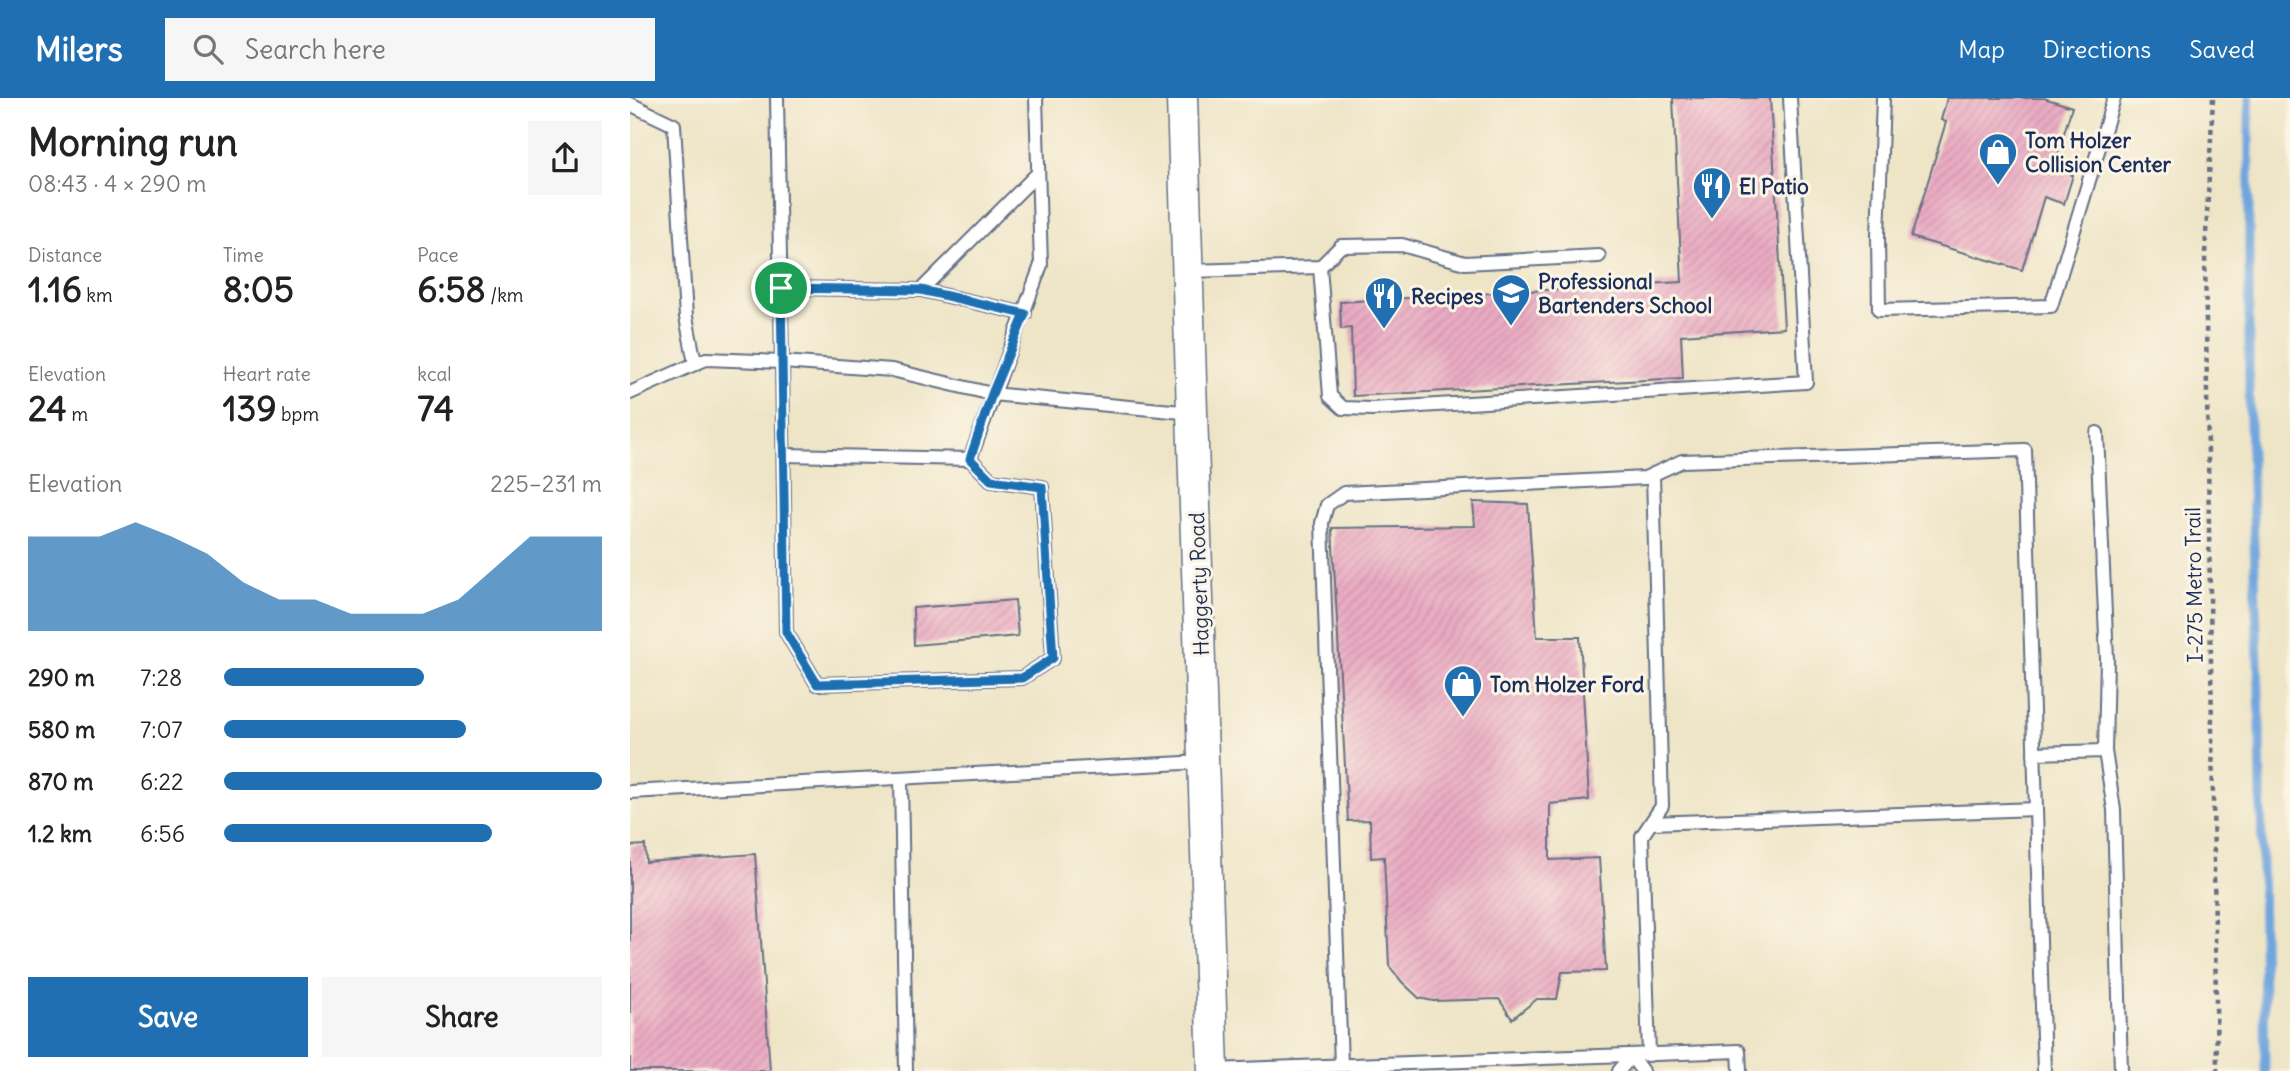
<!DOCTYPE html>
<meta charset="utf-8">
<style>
:root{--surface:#fff;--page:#f6f6f6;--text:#222;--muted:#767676;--accent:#1f6fb2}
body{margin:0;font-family:Delius,sans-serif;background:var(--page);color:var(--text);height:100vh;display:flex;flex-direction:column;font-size:26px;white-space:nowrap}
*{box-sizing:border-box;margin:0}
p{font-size:23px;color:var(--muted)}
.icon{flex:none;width:38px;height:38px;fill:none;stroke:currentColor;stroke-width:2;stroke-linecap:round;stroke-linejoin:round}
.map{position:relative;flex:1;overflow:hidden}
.details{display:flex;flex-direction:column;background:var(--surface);width:630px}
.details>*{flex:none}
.pin{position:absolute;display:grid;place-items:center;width:60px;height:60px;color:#fff;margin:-30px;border:4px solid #fff;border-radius:50%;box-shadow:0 2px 7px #0007}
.round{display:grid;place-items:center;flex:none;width:74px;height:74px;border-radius:0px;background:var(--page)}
.overview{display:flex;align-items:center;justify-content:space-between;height:119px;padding:0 28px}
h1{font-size:38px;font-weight:800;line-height:52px}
.stats{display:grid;grid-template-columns:repeat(3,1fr);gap:10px;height:119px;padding:7px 28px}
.stats div{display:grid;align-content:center}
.stats b{font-size:35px;font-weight:800}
.stats small{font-size:19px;font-weight:400}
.stats p{font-size:19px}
.chart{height:196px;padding:14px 28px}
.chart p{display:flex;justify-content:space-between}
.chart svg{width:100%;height:126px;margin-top:7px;fill:var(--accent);opacity:.7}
.button{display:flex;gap:14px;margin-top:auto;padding:14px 28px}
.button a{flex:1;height:80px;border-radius:0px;background:var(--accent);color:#fff;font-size:28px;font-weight:800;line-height:80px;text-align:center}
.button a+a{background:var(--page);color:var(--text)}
ul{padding:0 28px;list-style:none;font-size:23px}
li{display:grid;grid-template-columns:112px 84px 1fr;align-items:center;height:52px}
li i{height:18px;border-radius:9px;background:var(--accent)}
header{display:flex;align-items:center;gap:42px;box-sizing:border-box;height:98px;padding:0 35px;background:var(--accent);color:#fff}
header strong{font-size:33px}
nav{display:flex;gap:38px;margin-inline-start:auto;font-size:24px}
.search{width:490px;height:63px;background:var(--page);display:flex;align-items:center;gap:18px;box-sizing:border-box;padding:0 24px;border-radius:0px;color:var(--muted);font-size:26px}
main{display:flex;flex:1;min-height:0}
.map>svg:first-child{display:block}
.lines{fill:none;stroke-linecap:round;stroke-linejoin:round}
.stream{stroke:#70a5dd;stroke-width:9}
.building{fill:url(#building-hatch)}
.service-casing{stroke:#656f83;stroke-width:16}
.tertiary-casing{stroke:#656f83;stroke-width:33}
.path{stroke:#656f83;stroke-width:4.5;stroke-dasharray:5 5;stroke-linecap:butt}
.service{stroke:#fff;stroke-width:12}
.tertiary{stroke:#fff;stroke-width:30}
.route-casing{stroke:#fff;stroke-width:14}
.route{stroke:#1f6fb2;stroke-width:9}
.labels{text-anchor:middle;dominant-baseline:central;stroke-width:6;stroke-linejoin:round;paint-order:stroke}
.poi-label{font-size:21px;font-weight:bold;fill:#1b2f5e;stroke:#fcf5e5;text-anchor:start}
.street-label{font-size:21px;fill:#1b2f5e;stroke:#fcf5e5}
</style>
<header>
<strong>Milers</strong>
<div class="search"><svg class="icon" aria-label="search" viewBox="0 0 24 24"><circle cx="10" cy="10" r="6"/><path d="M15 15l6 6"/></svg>Search here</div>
<nav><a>Map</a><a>Directions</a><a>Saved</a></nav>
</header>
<main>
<section class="details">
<div class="overview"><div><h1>Morning run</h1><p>08:43 · 4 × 290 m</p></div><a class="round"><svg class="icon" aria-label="share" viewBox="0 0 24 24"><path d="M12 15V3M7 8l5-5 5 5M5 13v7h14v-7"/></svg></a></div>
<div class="stats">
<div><p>Distance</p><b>1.16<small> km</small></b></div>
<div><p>Time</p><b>8:05</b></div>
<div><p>Pace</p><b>6:58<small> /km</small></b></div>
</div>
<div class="stats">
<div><p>Elevation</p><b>24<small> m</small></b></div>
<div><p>Heart rate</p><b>139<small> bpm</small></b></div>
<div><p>kcal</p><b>74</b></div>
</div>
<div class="chart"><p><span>Elevation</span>225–231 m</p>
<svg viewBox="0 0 160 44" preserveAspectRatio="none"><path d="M0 44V11L10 11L20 11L30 6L40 11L50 17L60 27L70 33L80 33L90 38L100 38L110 38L120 33L130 22L140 11L150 11L160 11V44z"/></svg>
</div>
<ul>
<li><b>290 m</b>7:28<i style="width:53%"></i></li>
<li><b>580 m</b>7:07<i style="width:64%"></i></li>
<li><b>870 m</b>6:22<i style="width:100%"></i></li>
<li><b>1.2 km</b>6:56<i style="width:71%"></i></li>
</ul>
<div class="button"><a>Save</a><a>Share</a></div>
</section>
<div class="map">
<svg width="1660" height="973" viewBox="0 0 1660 973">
<defs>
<pattern id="building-hatch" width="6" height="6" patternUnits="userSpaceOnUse" patternTransform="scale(1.75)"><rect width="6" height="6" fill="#eaabc2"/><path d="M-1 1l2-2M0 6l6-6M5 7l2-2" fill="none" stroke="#c893a9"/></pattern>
</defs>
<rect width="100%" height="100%" fill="#fcf5e5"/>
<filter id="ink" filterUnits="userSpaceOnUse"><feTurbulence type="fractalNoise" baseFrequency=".0143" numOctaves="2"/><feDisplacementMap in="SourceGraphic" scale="14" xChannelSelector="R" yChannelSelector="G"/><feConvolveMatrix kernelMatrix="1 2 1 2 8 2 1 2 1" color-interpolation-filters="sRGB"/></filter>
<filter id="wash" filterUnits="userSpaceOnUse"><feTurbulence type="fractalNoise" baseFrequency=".00686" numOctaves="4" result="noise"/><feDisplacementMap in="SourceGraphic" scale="28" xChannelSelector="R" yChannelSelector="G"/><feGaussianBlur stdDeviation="1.57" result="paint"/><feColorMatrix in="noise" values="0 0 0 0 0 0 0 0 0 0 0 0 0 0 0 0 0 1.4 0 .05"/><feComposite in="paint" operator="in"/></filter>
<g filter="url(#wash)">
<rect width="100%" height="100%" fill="#eee5c7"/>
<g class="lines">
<!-- stream -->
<polyline class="stream" points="1619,0 1619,294 1630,627 1635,973"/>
</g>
<g id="blocks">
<!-- building -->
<g class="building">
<polygon points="1043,0 1140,0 1154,230 1051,237 1053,280 723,298 721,230 711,231 710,204 1052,184"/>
<polygon points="1317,0 1414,0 1442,9 1423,71 1443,77 1434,106 1414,99 1392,172 1281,139 1316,24 1311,22"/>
<polygon points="843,404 898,406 907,539 950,539 959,702 920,706 920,762 969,760 976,873 932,874 927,901 907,901 882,921 869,901 803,903 789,900 772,884 759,868 754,759 741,760 740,722 718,723 702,430 845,428"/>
<polygon points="385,502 388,538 284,547 283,510"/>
<polygon points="15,747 16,764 125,756 140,973 0,973 0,748"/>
</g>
</g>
</g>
<g filter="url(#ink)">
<use href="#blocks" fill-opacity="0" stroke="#656f83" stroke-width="2"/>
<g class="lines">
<!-- service casing -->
<g class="service-casing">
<g id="service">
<polyline points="147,0 152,264 262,272 362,296 563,315"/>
<polyline points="1253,0 1248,138 1249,212 1421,208 1484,0"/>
<polyline points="0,6 44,27 56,219 65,265"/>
<polyline points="690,169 700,298 713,310 742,311 1176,284 1160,0"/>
<polyline points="559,173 690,169 711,148 772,147 835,165 969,158"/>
<polyline points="151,190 291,192 395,216"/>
<polyline points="291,192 408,75"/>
<polyline points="0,295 76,261 152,264 156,534 187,586 392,580 423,560 412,389 361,382 340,361 411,167 406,0"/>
<polyline points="1467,335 1477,561 1475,653"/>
<polyline points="154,357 340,361"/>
<polyline points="1404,655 1475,653 1484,712 1491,973"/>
<polyline points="271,680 276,973"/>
<polyline points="0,694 573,664"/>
<polyline points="1021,725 1406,711"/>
<polyline points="1019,957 1012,738 1032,708 1023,376"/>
<polyline points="1001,958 1012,973"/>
<polyline points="711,967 692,425 697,407 714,395 1015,380 1052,363 1395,352 1414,973"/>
<polyline points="584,972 1109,953 1110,973"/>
<polyline points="989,973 1001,958"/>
</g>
</g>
<!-- tertiary casing -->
<g class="tertiary-casing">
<polyline id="tertiary" points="552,0 583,973"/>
</g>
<!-- path -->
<polyline class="path" points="1583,0 1575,156 1587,973"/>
<!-- service -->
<use href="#service" class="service"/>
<!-- tertiary -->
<use href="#tertiary" class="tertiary"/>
</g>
</g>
<g class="lines" filter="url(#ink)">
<!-- route casing -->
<g class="route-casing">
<polygon id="route" points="151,190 291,192 395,216 362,296 340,361 361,382 412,389 423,560 392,580 187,586 156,534"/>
</g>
<!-- route -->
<use href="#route" class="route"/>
</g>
<!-- icons -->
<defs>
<g id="shop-pin" transform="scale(2.0125)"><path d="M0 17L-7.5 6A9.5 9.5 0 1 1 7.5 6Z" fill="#1f6fb2" stroke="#fcf5e5"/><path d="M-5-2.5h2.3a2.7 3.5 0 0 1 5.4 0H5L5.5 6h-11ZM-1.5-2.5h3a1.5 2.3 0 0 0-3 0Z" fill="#fff"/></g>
<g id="restaurant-pin" transform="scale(2.0125)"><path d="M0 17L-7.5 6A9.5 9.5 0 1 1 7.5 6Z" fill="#1f6fb2" stroke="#fcf5e5"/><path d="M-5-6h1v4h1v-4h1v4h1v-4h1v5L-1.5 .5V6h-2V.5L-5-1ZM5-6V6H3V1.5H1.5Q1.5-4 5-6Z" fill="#fff"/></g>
<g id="school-pin" transform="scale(2.0125)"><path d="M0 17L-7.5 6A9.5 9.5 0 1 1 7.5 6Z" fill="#1f6fb2" stroke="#fcf5e5"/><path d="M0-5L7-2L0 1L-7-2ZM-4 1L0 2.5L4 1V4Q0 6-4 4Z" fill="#fff"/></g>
</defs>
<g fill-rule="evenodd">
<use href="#shop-pin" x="1368" y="54"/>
<use href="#restaurant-pin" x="1082" y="88"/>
<use href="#school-pin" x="881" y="195"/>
<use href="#restaurant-pin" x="754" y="198"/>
<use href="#shop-pin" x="833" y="586"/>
</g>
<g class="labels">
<!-- poi labels -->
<g class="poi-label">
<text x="1395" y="42">Tom Holzer<tspan x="1395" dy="24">Collision Center</tspan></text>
<text x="1109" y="88">El Patio</text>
<text x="908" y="183">Professional<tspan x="908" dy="24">Bartenders School</tspan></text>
<text x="781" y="198">Recipes</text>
<text x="860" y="586">Tom Holzer Ford</text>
</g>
<!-- street labels -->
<g class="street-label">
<text transform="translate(569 486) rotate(-92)">Haggerty Road</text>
<text transform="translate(1564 487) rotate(-91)">I-275 Metro Trail</text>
</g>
</g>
</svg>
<div class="pin" style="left:151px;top:190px;background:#1e9e55"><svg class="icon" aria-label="arrive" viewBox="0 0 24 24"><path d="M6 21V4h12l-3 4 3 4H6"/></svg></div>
</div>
</main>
